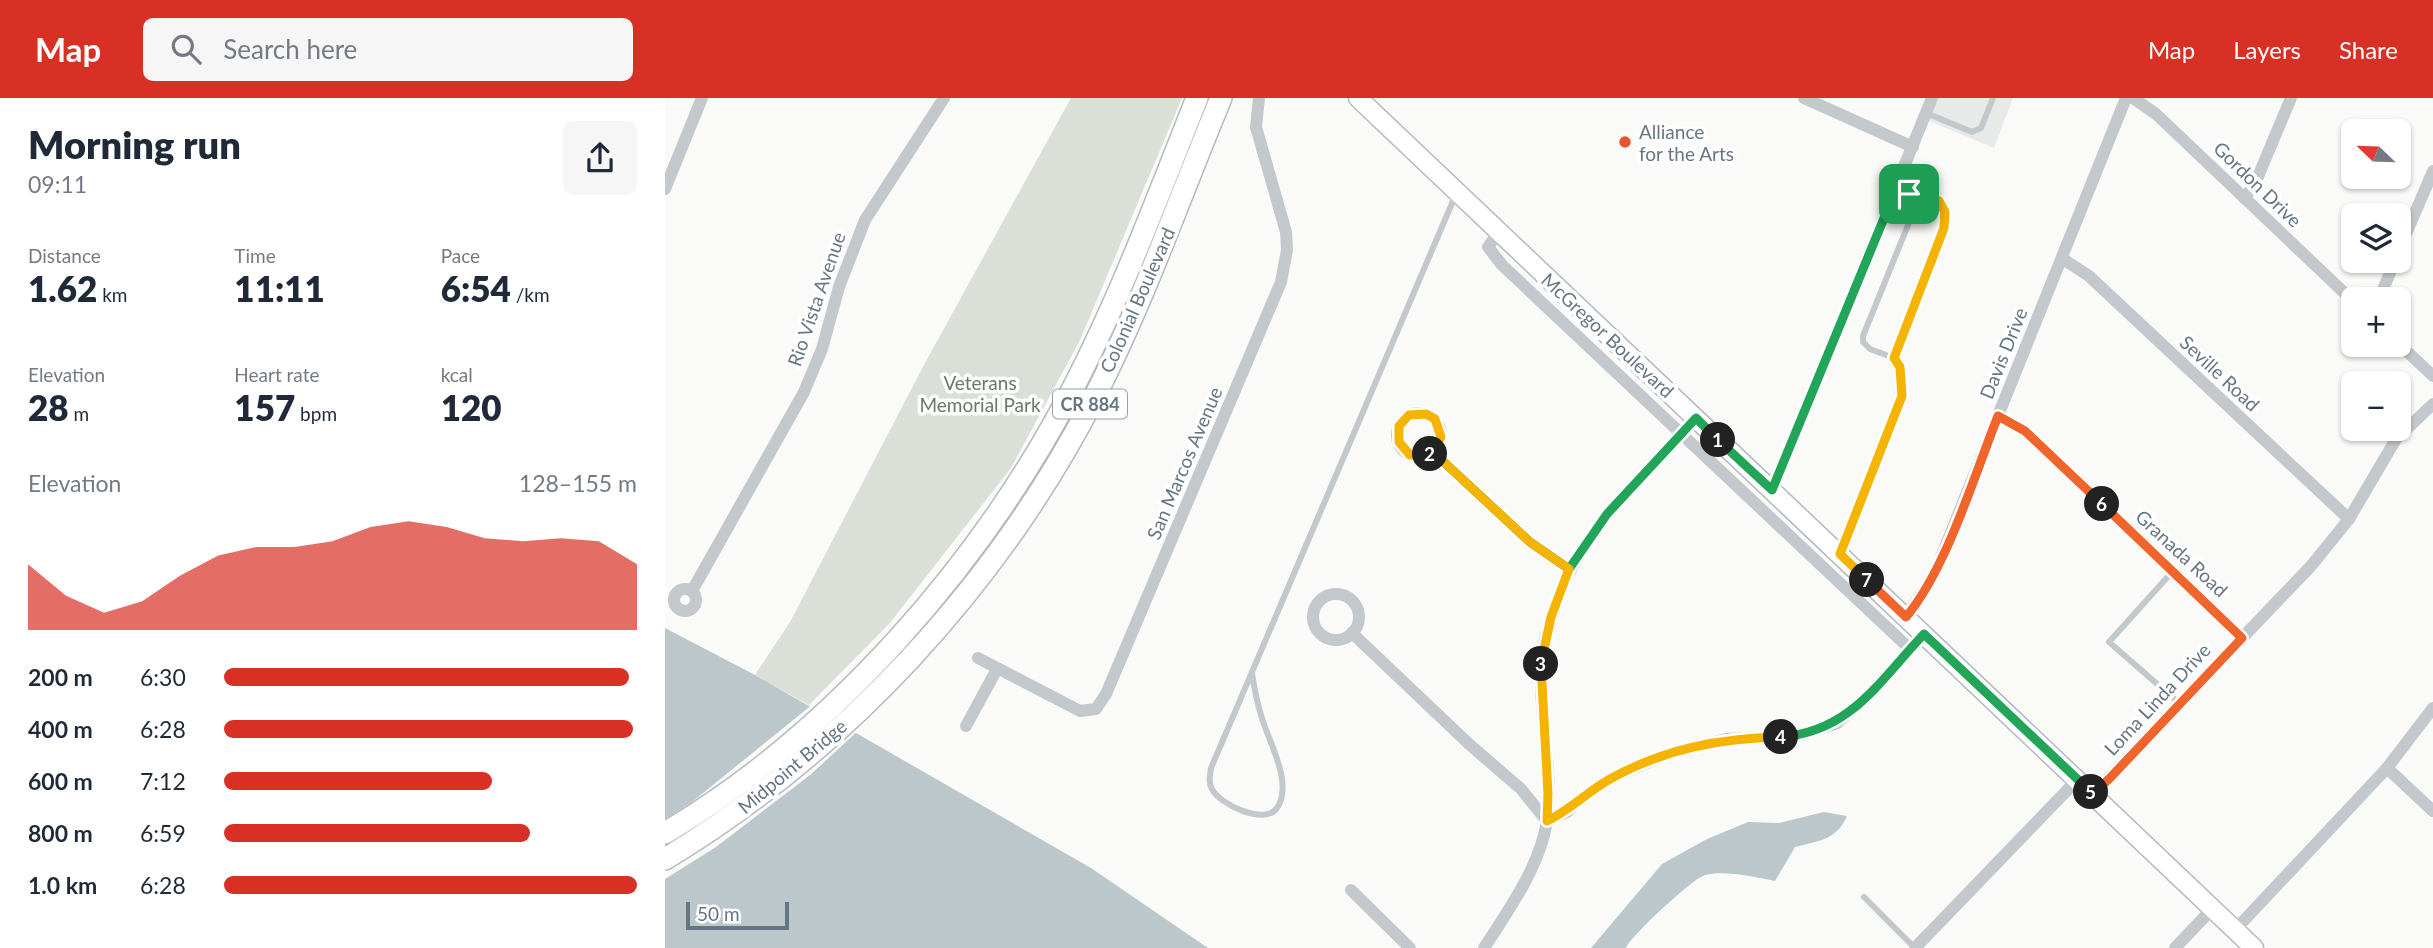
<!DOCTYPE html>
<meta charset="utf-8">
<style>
:root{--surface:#fff;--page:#f6f6f7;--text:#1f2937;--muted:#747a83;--accent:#d93025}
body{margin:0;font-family:Lato,sans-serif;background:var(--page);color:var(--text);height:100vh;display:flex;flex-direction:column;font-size:26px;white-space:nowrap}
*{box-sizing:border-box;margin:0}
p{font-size:23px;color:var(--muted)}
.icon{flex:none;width:38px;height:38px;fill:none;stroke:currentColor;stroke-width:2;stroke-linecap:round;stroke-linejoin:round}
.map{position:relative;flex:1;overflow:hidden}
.panel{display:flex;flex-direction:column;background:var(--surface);width:665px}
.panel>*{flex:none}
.needle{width:46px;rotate:293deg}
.buttons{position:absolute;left:1676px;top:21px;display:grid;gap:14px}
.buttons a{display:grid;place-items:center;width:70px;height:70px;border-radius:10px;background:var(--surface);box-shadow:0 2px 5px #0004;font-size:35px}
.scale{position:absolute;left:21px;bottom:18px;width:103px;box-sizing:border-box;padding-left:7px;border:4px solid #657683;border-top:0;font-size:19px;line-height:24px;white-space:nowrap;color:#657683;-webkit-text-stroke:5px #fff;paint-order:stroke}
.pin{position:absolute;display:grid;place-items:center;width:60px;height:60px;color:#fff;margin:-30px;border-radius:14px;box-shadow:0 4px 10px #0006}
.km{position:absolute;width:35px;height:35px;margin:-18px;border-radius:50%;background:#222;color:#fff;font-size:19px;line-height:35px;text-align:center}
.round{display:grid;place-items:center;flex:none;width:74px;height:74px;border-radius:10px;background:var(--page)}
.headline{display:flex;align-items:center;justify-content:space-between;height:119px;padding:0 28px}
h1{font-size:38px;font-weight:800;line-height:52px}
.figures{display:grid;grid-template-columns:repeat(3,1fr);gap:10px;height:119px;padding:7px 28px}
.figures div{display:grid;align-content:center}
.figures b{font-size:35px;font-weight:800}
.figures small{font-size:19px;font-weight:400}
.figures p{font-size:19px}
.chart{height:196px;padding:14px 28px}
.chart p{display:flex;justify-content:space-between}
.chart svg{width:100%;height:126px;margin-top:7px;fill:var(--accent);opacity:.7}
ul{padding:0 28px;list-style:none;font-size:23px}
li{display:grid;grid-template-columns:112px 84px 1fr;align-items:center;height:52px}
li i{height:18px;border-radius:9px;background:var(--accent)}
header{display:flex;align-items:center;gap:42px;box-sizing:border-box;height:98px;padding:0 35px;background:var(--accent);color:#fff}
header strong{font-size:33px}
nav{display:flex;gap:38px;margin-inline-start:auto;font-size:24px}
.search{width:490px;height:63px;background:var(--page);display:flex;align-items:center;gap:18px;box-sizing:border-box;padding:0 24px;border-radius:10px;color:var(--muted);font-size:26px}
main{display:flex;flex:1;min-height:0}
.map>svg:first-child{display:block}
.built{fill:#e8e9e9}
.green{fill:#dadfd7}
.water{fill:#bbc7cb}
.pier{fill:#fafaf8}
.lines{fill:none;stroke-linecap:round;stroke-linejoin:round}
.secondary-casing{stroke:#b3babf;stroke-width:21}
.highway-casing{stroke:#b4b9bd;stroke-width:24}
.lane{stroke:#c3c8cc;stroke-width:6}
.street{stroke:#c3c8cc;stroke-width:12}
.secondary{stroke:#fff;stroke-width:18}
.highway{stroke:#fff;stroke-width:21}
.split-1-casing{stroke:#fff;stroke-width:14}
.split-2-casing{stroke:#fff;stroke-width:14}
.split-3-casing{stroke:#fff;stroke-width:14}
.split-4-casing{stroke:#fff;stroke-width:14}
.split-5-casing{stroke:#fff;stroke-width:14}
.split-6-casing{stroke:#fff;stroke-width:14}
.split-7-casing{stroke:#fff;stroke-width:14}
.split-8-casing{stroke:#fff;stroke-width:14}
.split-1{stroke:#22a559;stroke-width:9}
.split-2{stroke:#22a559;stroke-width:9}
.split-3{stroke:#f5b400;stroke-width:9}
.split-4{stroke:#f5b400;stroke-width:9}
.split-5{stroke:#22a559;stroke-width:9}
.split-6{stroke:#f0652b;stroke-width:9}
.split-7{stroke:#f0652b;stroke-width:9}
.split-8{stroke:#f5b400;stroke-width:9}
.poi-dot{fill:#e4572e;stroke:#fff;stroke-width:2.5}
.labels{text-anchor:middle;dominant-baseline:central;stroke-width:7;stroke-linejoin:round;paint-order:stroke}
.shield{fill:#fff;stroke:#939fa8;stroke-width:2}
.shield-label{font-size:18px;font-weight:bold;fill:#657683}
.poi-label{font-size:19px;fill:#657683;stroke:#fff;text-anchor:start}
.street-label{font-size:19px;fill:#657683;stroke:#fff}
.park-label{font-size:19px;fill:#687a64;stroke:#fff}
</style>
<header>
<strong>Map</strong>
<div class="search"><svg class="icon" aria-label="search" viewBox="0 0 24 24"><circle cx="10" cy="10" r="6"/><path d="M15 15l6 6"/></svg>Search here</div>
<nav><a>Map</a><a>Layers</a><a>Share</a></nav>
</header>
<main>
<section class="panel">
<div class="headline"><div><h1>Morning run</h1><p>09:11</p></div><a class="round"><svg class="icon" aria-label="share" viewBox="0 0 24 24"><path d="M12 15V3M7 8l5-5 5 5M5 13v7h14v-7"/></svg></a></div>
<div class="figures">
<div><p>Distance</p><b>1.62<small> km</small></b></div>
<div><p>Time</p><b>11:11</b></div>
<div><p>Pace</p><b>6:54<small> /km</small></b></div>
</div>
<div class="figures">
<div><p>Elevation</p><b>28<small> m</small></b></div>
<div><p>Heart rate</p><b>157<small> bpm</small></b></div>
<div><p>kcal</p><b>120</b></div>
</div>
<div class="chart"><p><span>Elevation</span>128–155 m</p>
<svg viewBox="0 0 160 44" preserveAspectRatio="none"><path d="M0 44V21L10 32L20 38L30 34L40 25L50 18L60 15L70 15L80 13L90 8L100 6L110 8L120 12L130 13L140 12L150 13L160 21V44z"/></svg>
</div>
<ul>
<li><b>200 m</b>6:30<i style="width:98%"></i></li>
<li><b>400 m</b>6:28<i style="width:99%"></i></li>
<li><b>600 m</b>7:12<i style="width:65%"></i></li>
<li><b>800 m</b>6:59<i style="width:74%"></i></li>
<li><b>1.0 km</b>6:28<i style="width:100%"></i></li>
</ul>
</section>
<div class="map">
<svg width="1768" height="850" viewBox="0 0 1768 850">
<rect width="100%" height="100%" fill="#fafaf8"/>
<!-- built -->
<polygon class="built" points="1266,0 1348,0 1329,50 1259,21"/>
<!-- green -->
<polygon class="green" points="406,0 517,0 415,242 346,370 224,526 144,607 90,577 125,524 260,265"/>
<!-- water -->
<g class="water">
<polygon points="0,530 90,577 426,770 543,850 0,850"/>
<path d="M1159 714 1182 718C1172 742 1153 743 1130 749L1110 783C1090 779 1060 772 1040 777 1028 780 965 839 961 850H926L997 766 1042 741 1083 724 1114 725Z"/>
</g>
<!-- pier -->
<polygon class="pier" points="148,606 194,632 145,677 51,749 0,781 0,721 27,704"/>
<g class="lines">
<!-- secondary casing -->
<g class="secondary-casing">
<polyline id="secondary" points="693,0 1589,850"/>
</g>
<!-- highway casing -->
<g class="highway-casing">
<g id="highway">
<path d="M0 735C169 635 317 465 407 292 456 198 493 98 532 0"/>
<path d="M0 761C180 652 331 489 428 302 478 205 514 101 556 0"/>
</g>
</g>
<!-- lane -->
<g class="lane">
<polyline points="1261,15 1307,34 1316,30 1328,0"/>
<polyline points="1229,260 1280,122 1274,103 1231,91"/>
<polyline points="1176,453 1237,297 1235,269 1229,260 1205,251 1198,244 1198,238 1254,100"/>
<polyline points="1508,473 1444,544 1515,606"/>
<path d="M587 575C589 589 592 604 596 617 603 643 629 685 612 710 600 728 554 706 547 691 543 684 545 678 546 670L791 96"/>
<polyline points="1199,799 1250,850"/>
</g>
<!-- street -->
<g class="street">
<polyline points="1139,0 1248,49"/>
<polyline points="1468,0 1491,16 1689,204"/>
<polyline points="0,91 37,0"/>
<polyline points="1579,100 1589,88 1626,0"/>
<polyline points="834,134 823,149 837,167 1245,551"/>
<polyline points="1734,152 1768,73"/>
<polyline points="1398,161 1424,178 1684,421"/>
<polyline points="1714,201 1730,163"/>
<polyline points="1734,246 1768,278"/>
<circle cx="754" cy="337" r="22"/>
<polyline points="1333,318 1360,333 1577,540"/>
<polyline points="768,354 865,444 903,471"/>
<polyline points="1107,392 1267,0"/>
<circle cx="20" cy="502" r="11"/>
<polyline points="27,493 139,294 157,251 174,189 200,122 279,0"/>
<circle cx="671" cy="519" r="23"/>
<polyline points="1241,518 1268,479 1461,0"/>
<polyline points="687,535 804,646 856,691 882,723 902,714 915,701 945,681 1000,657 1061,641 1137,637 1172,625 1202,598 1259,536"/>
<polyline points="313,560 415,613 431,611 441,596 616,184 622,152 621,134 591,29 594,0"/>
<polyline points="301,628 332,571"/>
<polyline points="1722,670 1768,713"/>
<polyline points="1428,696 1646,468 1684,421 1731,341 1768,306"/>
<polyline points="686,792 745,850"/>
<polyline points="1570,832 1722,670 1768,610"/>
<path d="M819 850C843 813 876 767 882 722 890 660 866 598 881 536 904 443 968 388 1031 320"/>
<polyline points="1250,850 1413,681"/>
<polyline points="1510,850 1548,810"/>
</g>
<!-- secondary -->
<use href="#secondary" class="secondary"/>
<!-- highway -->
<use href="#highway" class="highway"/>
</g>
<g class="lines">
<!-- split-1 casing -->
<g class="split-1-casing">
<polyline id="split-1" points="1053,342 1107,392 1231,91 1244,96"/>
</g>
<!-- split-2 casing -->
<g class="split-2-casing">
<polyline id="split-2" points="765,356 768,354 865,444 904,471 942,416 1031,320 1053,342"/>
</g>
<!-- split-3 casing -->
<g class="split-3-casing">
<polyline id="split-3" points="765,356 745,357 734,344 734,328 744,317 761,316 770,321 776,339 768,354 865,444 904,471 886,519 876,566"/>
</g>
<!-- split-4 casing -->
<g class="split-4-casing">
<path id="split-4" d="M876 566 883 696 882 723C905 712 922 694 945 681 999 651 1055 640 1116 639"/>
</g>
<!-- split-5 casing -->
<g class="split-5-casing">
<path id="split-5" d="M1116 639C1186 634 1215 582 1259 536L1426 694"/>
</g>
<!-- split-6 casing -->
<g class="split-6-casing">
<polyline id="split-6" points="1426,694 1428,696 1445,680 1577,540 1437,406"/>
</g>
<!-- split-7 casing -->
<g class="split-7-casing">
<path id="split-7" d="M1202 482 1241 519C1282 470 1309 378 1333 318L1360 333 1437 406"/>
</g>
<!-- split-8 casing -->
<g class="split-8-casing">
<polyline id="split-8" points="1202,482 1175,456 1237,298 1235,269 1229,260 1279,130 1280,114 1274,103 1244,96"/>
</g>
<!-- split-1 -->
<use href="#split-1" class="split-1"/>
<!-- split-2 -->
<use href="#split-2" class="split-2"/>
<!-- split-3 -->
<use href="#split-3" class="split-3"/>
<!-- split-4 -->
<use href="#split-4" class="split-4"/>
<!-- split-5 -->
<use href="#split-5" class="split-5"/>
<!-- split-6 -->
<use href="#split-6" class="split-6"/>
<!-- split-7 -->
<use href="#split-7" class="split-7"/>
<!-- split-8 -->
<use href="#split-8" class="split-8"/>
</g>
<!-- markers -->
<circle class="poi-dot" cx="960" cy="44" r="7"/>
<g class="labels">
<!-- shield labels -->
<rect class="shield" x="388" y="291.5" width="74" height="29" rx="5"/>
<g class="shield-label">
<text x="425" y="306">CR 884</text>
</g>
<!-- poi labels -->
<g class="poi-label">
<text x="974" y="33">Alliance<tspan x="974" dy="22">for the Arts</tspan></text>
</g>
<!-- street labels -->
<g class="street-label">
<text transform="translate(1593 86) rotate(44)">Gordon Drive</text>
<text transform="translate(151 201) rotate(-71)">Rio Vista Avenue</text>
<text transform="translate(472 202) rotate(-66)">Colonial Boulevard</text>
<text transform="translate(943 237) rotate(43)">McGregor Boulevard</text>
<text transform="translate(1338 255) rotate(-68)">Davis Drive</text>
<text transform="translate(1555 275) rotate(43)">Seville Road</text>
<text transform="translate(519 365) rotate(-67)">San Marcos Avenue</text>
<text transform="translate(1517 455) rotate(43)">Granada Road</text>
<text transform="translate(1492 601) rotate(-47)">Loma Linda Drive</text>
<text transform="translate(127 668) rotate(-40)">Midpoint Bridge</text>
</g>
<!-- park labels -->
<g class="park-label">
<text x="315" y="284">Veterans<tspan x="315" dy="22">Memorial Park</tspan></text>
</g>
</g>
</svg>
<div class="buttons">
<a><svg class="needle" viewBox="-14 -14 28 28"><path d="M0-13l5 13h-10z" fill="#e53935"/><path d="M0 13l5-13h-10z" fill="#747a83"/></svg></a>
<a><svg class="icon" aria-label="layers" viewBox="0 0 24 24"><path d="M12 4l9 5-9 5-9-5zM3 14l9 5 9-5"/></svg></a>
<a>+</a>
<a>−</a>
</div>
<div class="scale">50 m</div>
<div class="pin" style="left:1244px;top:96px;background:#1e9e55"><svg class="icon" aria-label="arrive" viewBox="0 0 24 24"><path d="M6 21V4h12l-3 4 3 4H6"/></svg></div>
<b class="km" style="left:1053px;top:342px">1</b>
<b class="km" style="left:765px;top:356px">2</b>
<b class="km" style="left:876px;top:566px">3</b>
<b class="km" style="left:1116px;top:639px">4</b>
<b class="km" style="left:1426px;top:694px">5</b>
<b class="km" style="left:1437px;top:406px">6</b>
<b class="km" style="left:1202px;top:482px">7</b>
</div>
</main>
